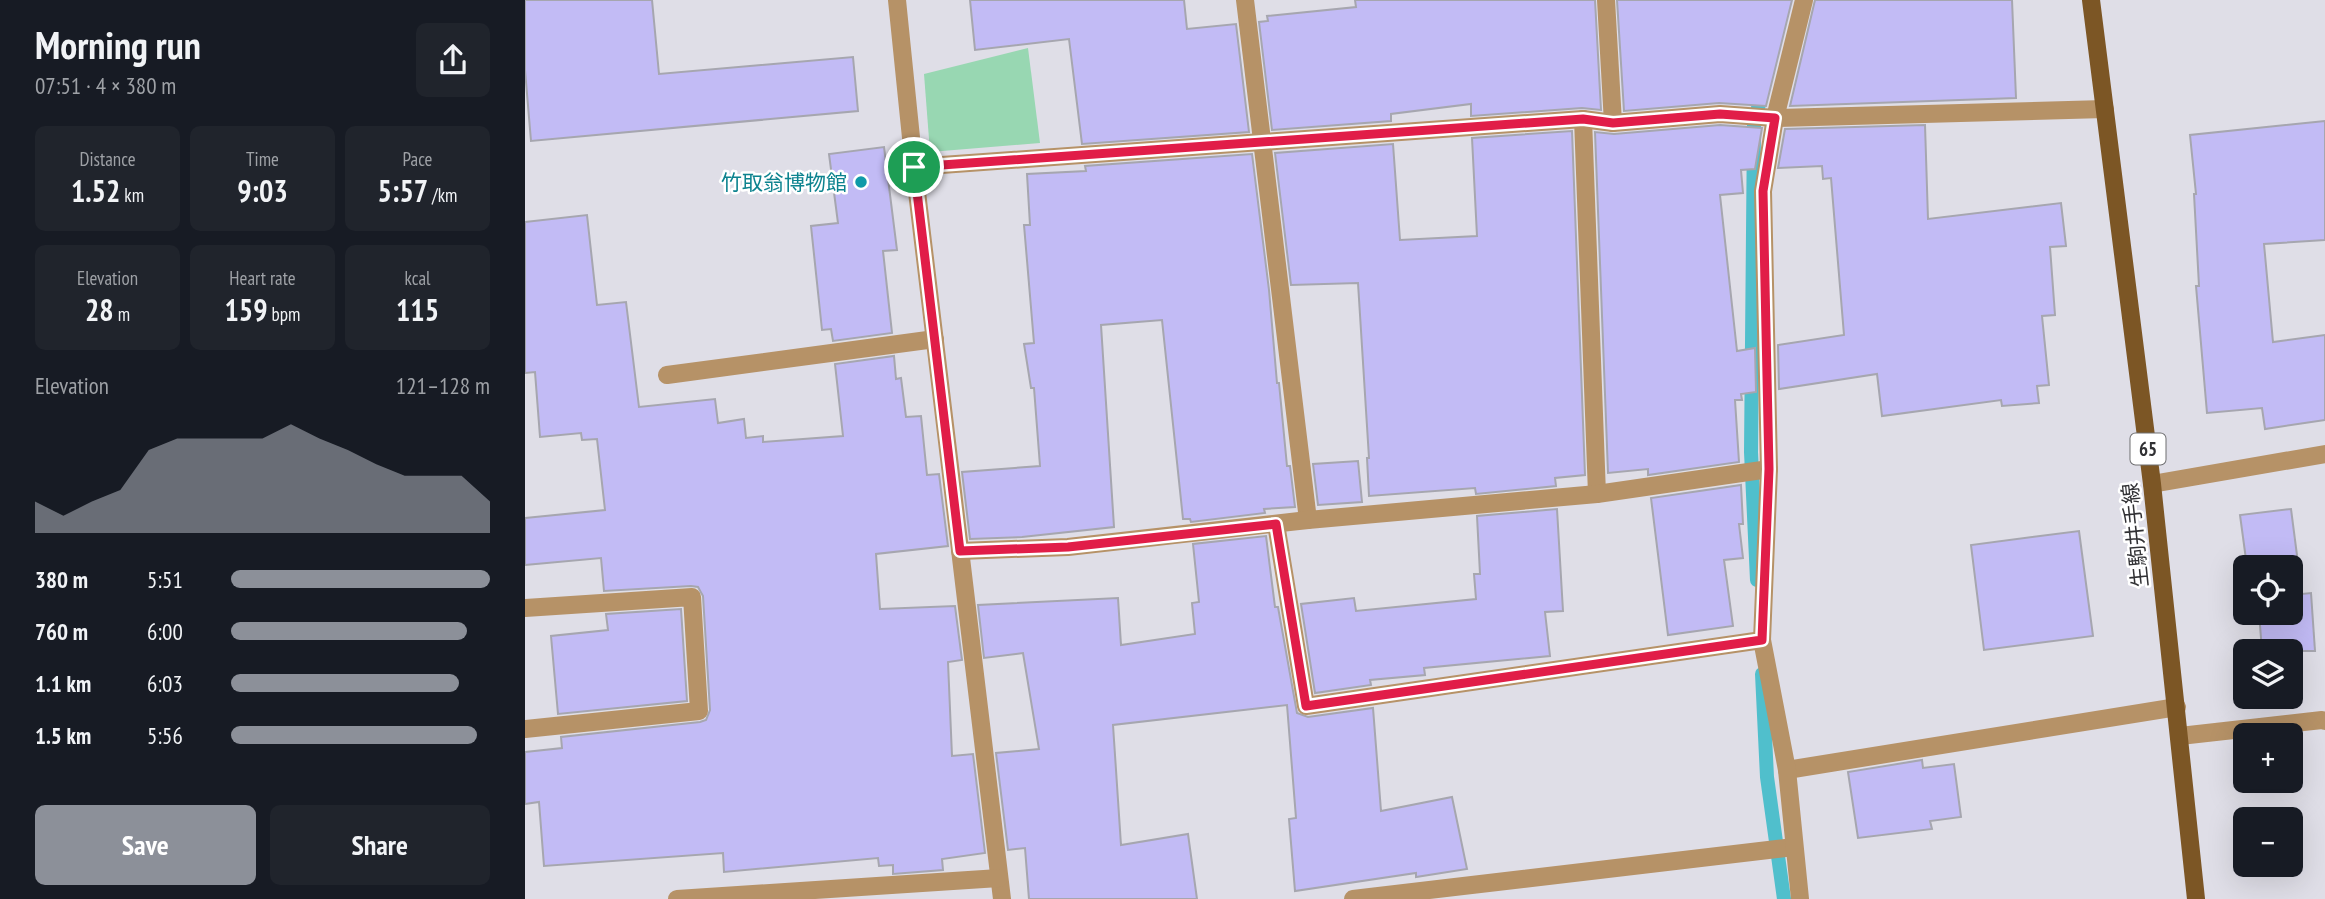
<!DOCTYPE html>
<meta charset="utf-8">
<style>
:root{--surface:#171b24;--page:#20242c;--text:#f1f3f6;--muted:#9ea1a6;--accent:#8c9099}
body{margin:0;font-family:"PT Sans Narrow","Noto Sans JP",sans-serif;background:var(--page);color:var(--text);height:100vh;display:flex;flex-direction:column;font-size:26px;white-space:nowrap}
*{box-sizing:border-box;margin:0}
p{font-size:23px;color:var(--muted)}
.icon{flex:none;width:38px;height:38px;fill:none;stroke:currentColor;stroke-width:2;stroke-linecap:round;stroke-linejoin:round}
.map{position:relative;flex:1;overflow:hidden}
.sheet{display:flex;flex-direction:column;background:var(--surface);width:525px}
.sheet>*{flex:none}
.controls{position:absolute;left:1708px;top:555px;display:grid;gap:14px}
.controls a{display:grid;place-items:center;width:70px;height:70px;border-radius:10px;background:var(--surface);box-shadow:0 7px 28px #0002;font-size:35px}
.pin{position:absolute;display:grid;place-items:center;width:60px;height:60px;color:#fff;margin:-30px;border:4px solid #fff;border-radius:50%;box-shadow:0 2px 7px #0007}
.round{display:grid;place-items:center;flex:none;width:74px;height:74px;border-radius:10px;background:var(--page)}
.headline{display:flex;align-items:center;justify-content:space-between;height:119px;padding:0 35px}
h1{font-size:38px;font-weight:700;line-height:52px}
.stats{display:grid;grid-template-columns:repeat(3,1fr);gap:10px;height:119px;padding:7px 35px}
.stats div{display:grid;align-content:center;border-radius:10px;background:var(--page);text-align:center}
.stats b{font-size:30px;font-weight:700}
.stats small{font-size:19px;font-weight:400}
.stats p{font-size:19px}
.chart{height:196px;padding:14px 35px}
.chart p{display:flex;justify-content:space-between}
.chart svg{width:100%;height:126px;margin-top:7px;fill:var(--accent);opacity:.7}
.button{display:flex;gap:14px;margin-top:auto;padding:14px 35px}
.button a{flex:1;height:80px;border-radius:10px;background:var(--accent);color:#fff;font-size:28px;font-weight:700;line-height:80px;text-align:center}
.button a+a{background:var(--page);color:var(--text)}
ul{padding:0 35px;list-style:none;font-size:23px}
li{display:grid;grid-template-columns:112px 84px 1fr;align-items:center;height:52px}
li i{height:18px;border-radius:9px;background:var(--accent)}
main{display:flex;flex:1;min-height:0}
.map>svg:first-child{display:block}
.green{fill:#98d7b2}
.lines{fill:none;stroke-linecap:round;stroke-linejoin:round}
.stream{stroke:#50bfcc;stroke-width:14}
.building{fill:#c2bbf5;stroke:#a6a6af;stroke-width:2}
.minor{stroke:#b69267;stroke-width:18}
.major{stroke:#7c5625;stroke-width:18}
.route-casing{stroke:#fff;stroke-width:14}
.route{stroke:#e11d48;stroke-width:9}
.culture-dot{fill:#0f9aa8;stroke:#fff;stroke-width:2.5}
.labels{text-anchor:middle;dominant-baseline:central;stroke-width:5;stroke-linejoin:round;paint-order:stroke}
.shield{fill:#fff;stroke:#6f6f71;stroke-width:2}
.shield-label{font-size:19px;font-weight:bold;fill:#313134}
.culture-label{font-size:21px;fill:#0d838f;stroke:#fff;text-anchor:end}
.street-label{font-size:21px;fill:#313134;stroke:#fff}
</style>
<main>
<section class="sheet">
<div class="headline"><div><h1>Morning run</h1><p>07:51 · 4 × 380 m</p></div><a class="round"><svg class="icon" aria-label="share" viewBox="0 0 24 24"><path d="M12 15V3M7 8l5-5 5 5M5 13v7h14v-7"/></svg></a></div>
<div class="stats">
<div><p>Distance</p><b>1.52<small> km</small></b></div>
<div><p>Time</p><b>9:03</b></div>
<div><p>Pace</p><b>5:57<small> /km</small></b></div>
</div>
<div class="stats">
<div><p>Elevation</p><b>28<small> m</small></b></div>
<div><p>Heart rate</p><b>159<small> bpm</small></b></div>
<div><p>kcal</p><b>115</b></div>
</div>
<div class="chart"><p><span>Elevation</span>121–128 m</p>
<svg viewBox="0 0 160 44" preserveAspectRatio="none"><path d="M0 44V33L10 38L20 33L30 29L40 15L50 11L60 11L70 11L80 11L90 6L100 11L110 15L120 20L130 24L140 24L150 24L160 33V44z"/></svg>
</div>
<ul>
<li><b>380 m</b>5:51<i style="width:100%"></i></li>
<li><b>760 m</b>6:00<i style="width:91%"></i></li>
<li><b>1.1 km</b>6:03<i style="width:88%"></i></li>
<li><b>1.5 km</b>5:56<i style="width:95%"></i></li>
</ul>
<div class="button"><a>Save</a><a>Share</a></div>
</section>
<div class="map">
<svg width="1800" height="899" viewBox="0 0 1800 899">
<rect width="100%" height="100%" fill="#dfdee7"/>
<!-- green -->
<polygon class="green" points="503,48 515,143 405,152 399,74"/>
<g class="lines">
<!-- stream -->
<g class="stream">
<polyline points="1232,580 1226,452 1229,124 1238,88"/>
<polyline points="1237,674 1242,777 1259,899"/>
</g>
</g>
<!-- building -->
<g class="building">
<polygon points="0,0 127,0 134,74 328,57 333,111 6,141 0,70"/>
<polygon points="445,0 659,0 662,29 711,24 724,132 557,144 544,39 450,50"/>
<polygon points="830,0 1070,0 1076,110 1057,108 946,116 946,104 866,114 866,121 747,130 734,22 743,21 742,16 831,7"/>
<polygon points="1092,0 1267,0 1241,106 1194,103 1099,111"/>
<polygon points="1290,0 1487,0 1491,98 1265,106"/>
<polygon points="1800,121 1800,240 1739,244 1748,342 1800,335 1800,420 1740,429 1737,408 1682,413 1671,286 1674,286 1669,194 1671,194 1665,135"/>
<polygon points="1195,125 1237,128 1230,169 1216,170 1218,193 1195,195 1212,351 1230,348 1231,392 1216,394 1217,400 1210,400 1214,462 1123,475 1123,469 1083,473 1070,132 1089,134"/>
<polygon points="1400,125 1403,219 1536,203 1541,246 1525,247 1530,315 1517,316 1524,385 1512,386 1514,403 1477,406 1476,400 1357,416 1352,374 1254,389 1253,345 1319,335 1306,178 1298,179 1297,166 1253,168 1260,129"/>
<polygon points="1047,131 1060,475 1030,478 1031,486 951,494 950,488 844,496 842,458 844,458 833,283 766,285 750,153 868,144 875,240 952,236 947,138"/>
<polygon points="359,147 372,250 358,251 367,333 308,341 306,329 297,330 286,226 313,223 304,154"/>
<polygon points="727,154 744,290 752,383 754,383 762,466 765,466 770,507 739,509 740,513 666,522 665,519 658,519 637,320 576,325 589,527 497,537 445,539 437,472 515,466 509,388 506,388 499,344 509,343 499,225 505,225 502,174 561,171 560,166"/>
<polygon points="62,215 72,305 101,302 114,407 190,399 193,423 219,419 221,438 238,436 238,442 318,436 310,364 369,356 371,379 376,378 381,417 396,416 402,475 414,474 423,546 351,554 355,609 430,606 437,660 423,662 427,756 448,754 460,853 417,859 418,870 368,874 368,865 354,866 353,858 199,872 198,853 19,866 14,802 0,804 0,752 37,748 36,737 175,722 181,720 185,710 178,596 173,587 166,586 79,591 76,558 0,565 0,518 80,510 72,439 57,440 56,433 15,437 10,372 0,373 0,222"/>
<polygon points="833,461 837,502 793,505 788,464"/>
<polygon points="1216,485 1218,524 1214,524 1218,558 1199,560 1208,626 1143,635 1126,498"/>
<polygon points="1032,509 1038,611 1020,612 1025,656 899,668 900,675 845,680 846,685 790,693 776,604 829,598 831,611 951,599 949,574 955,574 952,516"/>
<polygon points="1766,509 1777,594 1786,593 1790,651 1737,651 1734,612 1766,612 1766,567 1722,567 1715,515"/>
<polygon points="1554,531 1568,636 1459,650 1446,545"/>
<polygon points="741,536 750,607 753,607 772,713 783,717 848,708 856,811 927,797 942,869 891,877 891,873 770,891 764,819 771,818 762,705 588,725 596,845 663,834 672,899 504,899 500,848 483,850 471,753 514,749 498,653 459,658 453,605 593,598 596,645 670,634 667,603 674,602 668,544"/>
<polygon points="156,609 162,701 33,714 26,636 83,630 81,614"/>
<polygon points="1397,760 1398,768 1429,764 1436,817 1405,821 1407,829 1333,838 1323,772"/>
</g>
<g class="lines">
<!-- minor -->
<g class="minor">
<polyline points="372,0 389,167 477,899"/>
<polyline points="720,0 783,520"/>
<polyline points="1081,0 1088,123"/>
<polyline points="1058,119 1072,494"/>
<polyline points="389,167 1058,119 1088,123 1195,114 1250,118 1580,109"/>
<polyline points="142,375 410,339"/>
<polyline points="1627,484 1800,454"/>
<polyline points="751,524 781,706 1237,640"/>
<polyline points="435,551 543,547 783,520 1072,494 1244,469"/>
<polyline points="0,608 167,597 174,711 0,729"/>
<polyline points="1655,736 1797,720 1800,721"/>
<polyline points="1262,770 1652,707"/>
<polyline points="152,899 474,878"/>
<polyline points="828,899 1269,847"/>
<polyline points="1275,899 1262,770 1237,640 1244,469 1238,191 1250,118 1279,0"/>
</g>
<!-- major -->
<polyline class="major" points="1566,0 1627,484 1671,899"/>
</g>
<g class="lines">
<!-- route casing -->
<g class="route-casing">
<polygon id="route" points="1195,114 1250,118 1238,191 1244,469 1237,640 781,706 751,524 543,547 435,551 389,167 1058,119 1088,123"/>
</g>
<!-- route -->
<use href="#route" class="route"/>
</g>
<!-- markers -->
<circle class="culture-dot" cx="336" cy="182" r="7"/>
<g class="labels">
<!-- shield labels -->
<rect class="shield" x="1605.5" y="433.5" width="35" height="31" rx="5"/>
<g class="shield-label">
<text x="1623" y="449">65</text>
</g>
<!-- culture labels -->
<g class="culture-label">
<text x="322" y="182">竹取翁博物館</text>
</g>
<!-- street labels -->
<g class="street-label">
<text transform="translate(1610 535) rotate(-96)">生駒井手線</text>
</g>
</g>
</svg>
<div class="controls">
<a><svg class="icon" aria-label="locate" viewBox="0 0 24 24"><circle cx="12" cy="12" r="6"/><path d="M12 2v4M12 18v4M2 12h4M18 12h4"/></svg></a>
<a><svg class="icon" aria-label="layers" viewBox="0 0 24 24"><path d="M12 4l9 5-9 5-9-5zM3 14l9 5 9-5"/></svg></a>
<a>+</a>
<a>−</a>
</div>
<div class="pin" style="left:389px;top:167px;background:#1e9e55"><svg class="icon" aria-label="arrive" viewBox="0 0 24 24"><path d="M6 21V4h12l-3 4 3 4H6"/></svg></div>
</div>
</main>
